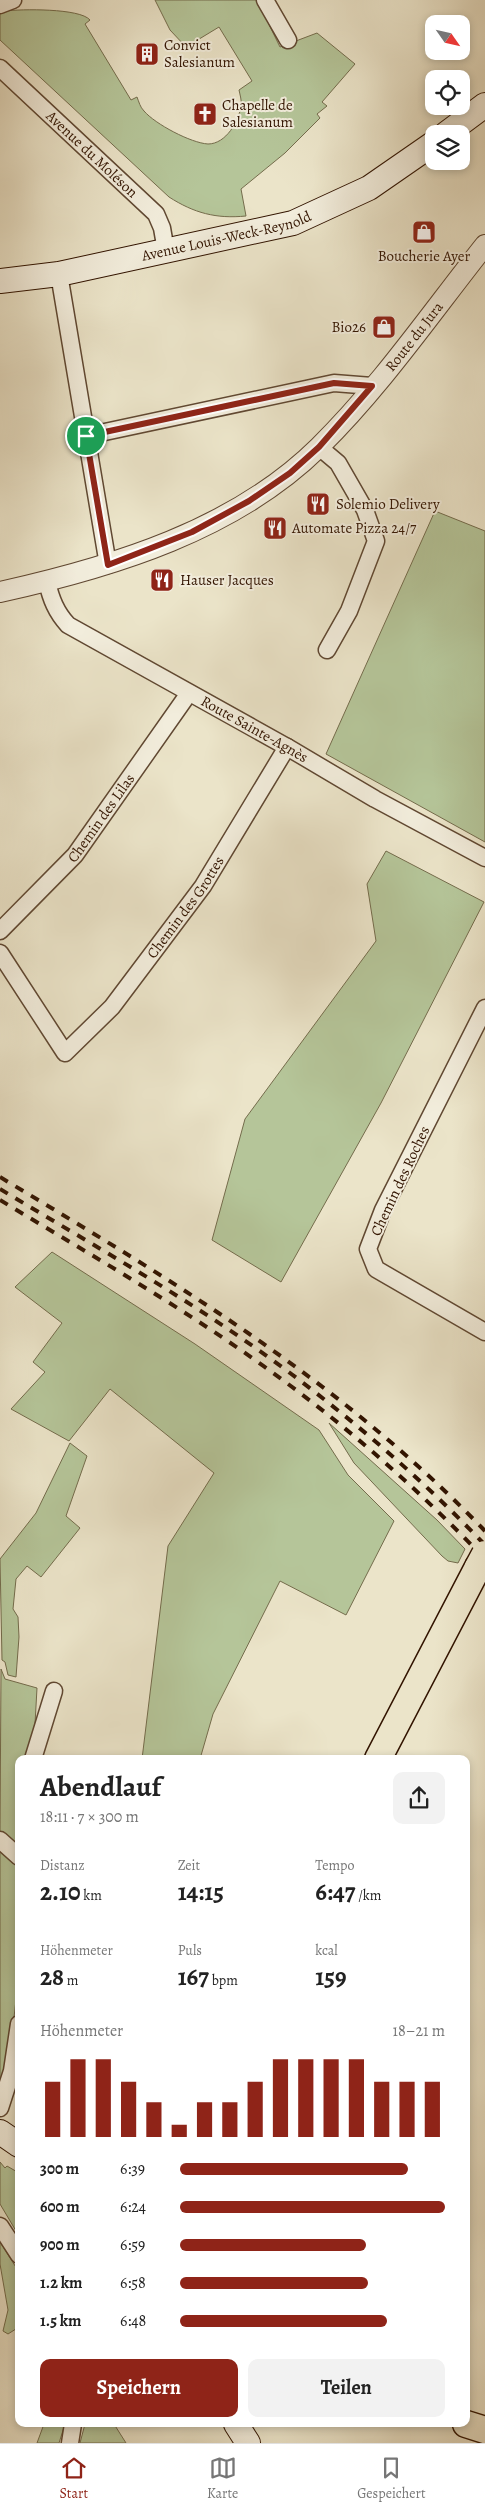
<!DOCTYPE html>
<html lang="de">
<meta charset="utf-8">
<style>
:root{--surface:#fff;--page:#f2f2f2;--text:#222;--muted:#767676;--line:#e0e0e0;--accent:#8f2418}
body{margin:0;font-family:Alegreya,serif;background:var(--page);color:var(--text);height:100vh;display:flex;flex-direction:column;font-size:19px;white-space:nowrap}
*{box-sizing:border-box;margin:0}
p{font-size:16px;color:var(--muted)}
.icon{flex:none;width:28px;height:28px;fill:none;stroke:currentColor;stroke-width:2;stroke-linecap:round;stroke-linejoin:round}
.map{position:relative;flex:1;overflow:hidden}
.panel{position:absolute;left:15px;top:1755px;width:455px;height:672px;display:flex;flex-direction:column;background:var(--surface);border-radius:10px;box-shadow:0 2px 8px #0003}
.panel>*{flex:none}
.needle{width:32px;rotate:124deg}
.buttons{position:absolute;left:425px;top:15px;display:grid;gap:10px}
.buttons a{display:grid;place-items:center;width:45px;height:45px;border-radius:10px;background:var(--surface);box-shadow:0 2px 8px #0003;font-size:25px}
.pin{position:absolute;display:grid;place-items:center;width:42px;height:42px;color:#fff;margin:-21px;border:2px solid #fff;border-radius:50%;box-shadow:0 1px 5px #0007}
.round{display:grid;place-items:center;flex:none;width:52px;height:52px;border-radius:10px;background:var(--page)}
.overview{display:flex;align-items:center;justify-content:space-between;height:85px;padding:0 25px}
h1{font-size:28px;font-weight:700;line-height:38px}
.figures{display:grid;grid-template-columns:repeat(3,1fr);gap:8px;height:85px;padding:5px 25px}
.figures div{display:grid;align-content:center}
.figures b{font-size:25px;font-weight:700}
.figures small{font-size:14px;font-weight:400}
.figures p{font-size:14px}
.chart{height:140px;padding:10px 25px}
.chart p{display:flex;justify-content:space-between}
.chart svg{width:100%;height:90px;margin-top:5px;stroke:var(--accent);stroke-width:6}
.button{display:flex;gap:10px;margin-top:auto;padding:10px 25px}
.button a{flex:1;height:58px;border-radius:10px;background:var(--accent);color:#fff;font-size:20px;font-weight:700;line-height:58px;text-align:center}
.button a+a{background:var(--page);color:var(--text)}
ul{padding:0 25px;list-style:none;font-size:16px}
li{display:grid;grid-template-columns:80px 60px 1fr;align-items:center;height:38px}
li i{height:12px;border-radius:6px;background:var(--accent)}
.tabs{display:flex;justify-content:space-around;align-items:center;height:70px;border-top:1px solid var(--line);background:var(--surface);font-size:14px;color:var(--muted)}
.tabs a{display:grid;justify-items:center;gap:2px}
.tabs .current{color:var(--accent)}
.map>svg:first-child{display:block}
.green{fill:#b5c599;stroke:#746c4c}
.lines{fill:none;stroke-linecap:round;stroke-linejoin:round}
.minor-casing{stroke:#604832;stroke-width:19}
.tertiary-casing{stroke:#604832;stroke-width:22}
.secondary-casing{stroke:#321400;stroke-width:26}
.primary-casing{stroke:#321400;stroke-width:29}
.minor{stroke:#f2eddc;stroke-width:16}
.tertiary{stroke:#f2eddc;stroke-width:20}
.secondary{stroke:#f2eddc;stroke-width:24}
.primary{stroke:#ebe4c9;stroke-width:26}
.rail{stroke:#321400;stroke-width:4;stroke-dasharray:9 9;stroke-linecap:butt}
.primary-bridge-casing{stroke:#321400;stroke-width:29;stroke-linecap:butt}
.primary-bridge{stroke:#ebe4c9;stroke-width:26}
.route-casing{stroke:#fff;stroke-width:10}
.route{stroke:#8f2418;stroke-width:6}
.labels{text-anchor:middle;dominant-baseline:central;stroke-width:4;stroke-linejoin:round;paint-order:stroke}
.poi-label{font-size:15px;fill:#321400;stroke:#f2eddc;text-anchor:start}
.street-label{font-size:15px;fill:#321400;stroke:#f2eddc}
</style>
<div class="map">
<svg width="485" height="2443" viewBox="0 0 485 2443">
<rect width="100%" height="100%" fill="#ebe4c9"/>
<filter id="stains"><feTurbulence type="fractalNoise" baseFrequency=".004" numOctaves="4"/><feColorMatrix values="0 0 0 0 .2 0 0 0 0 .09 0 0 0 0 .02 0 0 0 .5 -.17"/></filter>
<radialGradient id="worn" r=".72"><stop offset=".6" stop-color="#630" stop-opacity="0"/><stop offset="1" stop-color="#630" stop-opacity=".3"/></radialGradient>
<!-- green -->
<g class="green">
<path d="M155 0H257L280 47 317 33 355 64 322 102 327 106 317 114 320 118 285 153 241 189 246 216C216 219 194 213 169 197L0 40V12L5 11C21 9 80 8 90 20L85 24 131 100 137 97C139 102 140 107 144 111 155 124 191 143 208 144 226 144 239 121 241 106 242 101 240 95 239 90L252 81 219 27 186 47 170 30Z"/>
<polygon points="435,511 485,531 485,842 326,754"/>
<polygon points="386,851 484,902 381,1103 281,1282 212,1240 245,1119 376,941 367,884"/>
<polygon points="52,1252 195,1344 319,1430 348,1475 394,1521 346,1615 280,1581 213,1714 200,1759 142,1759 168,1546 214,1473 110,1389 69,1441 11,1409 45,1372 33,1362 62,1323 15,1287"/>
<polygon points="329,1423 437,1520 465,1549 458,1563 448,1561 442,1556 354,1463"/>
<polygon points="70,1443 87,1456 66,1516 80,1528 41,1577 27,1566 16,1579 13,1609 18,1617 19,1637 16,1677 8,1675 5,1662 2,1660 0,1559 36,1513"/>
<polygon points="1,1669 5,1679 37,1688 35,1724 37,1725 28,1759 19,1759 19,1849 0,1835"/>
<path d="M0 1849 19 1866C19 1938 22 2013 0 2083Z"/>
<polygon points="0,2162 5,2168 7,2166 19,2173 19,2236 0,2204"/>
<polygon points="0,2242 19,2272 19,2327 8,2334 3,2331 8,2310 0,2264"/>
<polygon points="44,2424 65,2424 59,2443 37,2443"/>
<polygon points="85,2424 114,2424 126,2443 80,2443"/>
</g>
<g class="lines">
<!-- minor casing -->
<g class="minor-casing">
<g id="minor">
<polyline points="265,0 288,40"/>
<polyline points="0,5 13,0"/>
<path id="s1" d="M0 68 156 214 162 228 166 251"/>
<polyline points="59,274 108,565"/>
<polyline points="86,436 334,383 372,386"/>
<polyline points="319,447 338,463 365,510 376,541 349,611 327,650"/>
<path id="s2" d="M47 582C51 599 56 612 68 625L287 747 375 799 485 858"/>
<path id="s3" d="M0 931 75 855 189 693"/>
<path id="s4" d="M0 953 65 1053 112 1007 203 886 287 747"/>
<polyline points="485,1008 383,1210 368,1249 376,1269 485,1332"/>
<polyline points="33,1759 54,1691"/>
<polyline points="0,1840 19,1857"/>
<polyline points="0,2108 12,2071 19,2024"/>
<polyline points="0,2226 19,2255"/>
<polyline points="70,2443 73,2424"/>
</g>
</g>
<!-- tertiary casing -->
<g class="tertiary-casing">
<g id="tertiary">
<path id="s5" d="M0 592C113 567 235 530 319 447 381 386 431 313 485 245"/>
</g>
</g>
<!-- secondary casing -->
<g class="secondary-casing">
<g id="secondary">
<polyline points="446,134 485,105"/>
<path id="s6" d="M0 281 59 274 293 223 369 188 434 143"/>
<polyline points="0,2132 19,2145"/>
<polyline points="236,2424 248,2443"/>
</g>
</g>
<!-- primary casing -->
<g class="primary-casing">
<g id="primary">
<polyline points="378,1759 478,1567"/>
<polyline points="466,2424 485,2430"/>
</g>
</g>
<!-- minor -->
<use href="#minor" class="minor"/>
<!-- tertiary -->
<use href="#tertiary" class="tertiary"/>
<!-- secondary -->
<use href="#secondary" class="secondary"/>
<!-- primary -->
<use href="#primary" class="primary"/>
<!-- rail -->
<g class="rail">
<path d="M0 1177C176 1283 341 1381 485 1531"/>
<path d="M0 1189C98 1248 198 1304 290 1373 359 1425 425 1482 485 1545"/>
<path d="M0 1200C96 1258 194 1314 284 1381 356 1434 423 1494 485 1559"/>
</g>
<!-- primary-bridge casing -->
<g class="primary-bridge-casing">
<polyline id="primary-bridge" points="478,1567 485,1554"/>
</g>
<!-- primary-bridge -->
<use href="#primary-bridge" class="primary-bridge"/>
</g>
<g class="lines">
<!-- route casing -->
<g class="route-casing">
<polygon id="route" points="334,383 372,386 319,447 290,473 249,501 192,532 108,565 86,436"/>
</g>
<!-- route -->
<use href="#route" class="route"/>
</g>
<!-- icons -->
<defs>
<g id="building-square" transform="scale(1.25)"><rect x="-9" y="-9" width="18" height="18" rx="4" fill="#8f2418" stroke="#f2eddc"/><path d="M-4-6H4V6H1V3H-1V6H-4ZM-2.5-4.3h1.7v1.8h-1.7ZM.8-4.3h1.7v1.8H.8ZM-2.5-1h1.7V.8h-1.7ZM.8-1h1.7V.8H.8Z" fill="#fff"/></g>
<g id="church-square" transform="scale(1.25)"><rect x="-9" y="-9" width="18" height="18" rx="4" fill="#8f2418" stroke="#f2eddc"/><path d="M-1.2-6h2.4v3.5h3.3v2.4h-3.3V6h-2.4V-.1h-3.3v-2.4h3.3Z" fill="#fff"/></g>
<g id="shop-square" transform="scale(1.25)"><rect x="-9" y="-9" width="18" height="18" rx="4" fill="#8f2418" stroke="#f2eddc"/><path d="M-5-2.5h2.3a2.7 3.5 0 0 1 5.4 0H5L5.5 6h-11ZM-1.5-2.5h3a1.5 2.3 0 0 0-3 0Z" fill="#fff"/></g>
<g id="restaurant-square" transform="scale(1.25)"><rect x="-9" y="-9" width="18" height="18" rx="4" fill="#8f2418" stroke="#f2eddc"/><path d="M-5-6h1v4h1v-4h1v4h1v-4h1v5L-1.5 .5V6h-2V.5L-5-1ZM5-6V6H3V1.5H1.5Q1.5-4 5-6Z" fill="#fff"/></g>
</defs>
<g fill-rule="evenodd">
<use href="#building-square" x="147" y="54"/>
<use href="#church-square" x="205" y="114"/>
<use href="#shop-square" x="424" y="232"/>
<use href="#shop-square" x="384" y="327"/>
<use href="#restaurant-square" x="318" y="504"/>
<use href="#restaurant-square" x="275" y="528"/>
<use href="#restaurant-square" x="162" y="580"/>
</g>
<g class="labels">
<!-- poi labels -->
<g class="poi-label">
<text x="164" y="45">Convict<tspan x="164" dy="17">Salesianum</tspan></text>
<text x="222" y="105">Chapelle de<tspan x="222" dy="17">Salesianum</tspan></text>
<text x="424" y="256" text-anchor="middle">Boucherie Ayer</text>
<text x="366" y="327" text-anchor="end">Bio26</text>
<text x="336" y="504">Solemio Delivery</text>
<text x="292" y="528">Automate Pizza 24/7</text>
<text x="180" y="580">Hauser Jacques</text>
</g>
<!-- street labels -->
<g class="street-label">
<text stroke="none"><textPath href="#s1" startOffset="126">Avenue du Moléson</textPath></text>
<text stroke="none"><textPath href="#s6" startOffset="231">Avenue Louis-Weck-Reynold</textPath></text>
<text stroke="none"><textPath href="#s5" startOffset="501">Route du Jura</textPath></text>
<text stroke="none"><textPath href="#s2" startOffset="262">Route Sainte-Agnès</textPath></text>
<text stroke="none"><textPath href="#s3" startOffset="152">Chemin des Lilas</textPath></text>
<text stroke="none"><textPath href="#s4" startOffset="309">Chemin des Grottes</textPath></text>
<text transform="translate(400 1181) rotate(-65)">Chemin des Roches</text>
</g>
</g>
<rect width="100%" height="100%" filter="url(#stains)"/>
<rect width="100%" height="100%" fill="url(#worn)"/>
</svg>
<div class="buttons">
<a><svg class="needle" viewBox="-14 -14 28 28"><path d="M0-13l5 13h-10z" fill="#e53935"/><path d="M0 13l5-13h-10z" fill="#767676"/></svg></a>
<a><svg class="icon" aria-label="locate" viewBox="0 0 24 24"><circle cx="12" cy="12" r="6"/><path d="M12 2v4M12 18v4M2 12h4M18 12h4"/></svg></a>
<a><svg class="icon" aria-label="layers" viewBox="0 0 24 24"><path d="M12 4l9 5-9 5-9-5zM3 14l9 5 9-5"/></svg></a>
</div>
<div class="pin" style="left:86px;top:436px;background:#1e9e55"><svg class="icon" aria-label="arrive" viewBox="0 0 24 24"><path d="M6 21V4h12l-3 4 3 4H6"/></svg></div>
<section class="panel">
<div class="overview"><div><h1>Abendlauf</h1><p>18:11 · 7 × 300 m</p></div><a class="round"><svg class="icon" aria-label="share" viewBox="0 0 24 24"><path d="M12 15V3M7 8l5-5 5 5M5 13v7h14v-7"/></svg></a></div>
<div class="figures">
<div><p>Distanz</p><b>2.10<small> km</small></b></div>
<div><p>Zeit</p><b>14:15</b></div>
<div><p>Tempo</p><b>6:47<small> /km</small></b></div>
</div>
<div class="figures">
<div><p>Höhenmeter</p><b>28<small> m</small></b></div>
<div><p>Puls</p><b>167<small> bpm</small></b></div>
<div><p>kcal</p><b>159</b></div>
</div>
<div class="chart"><p><span>Höhenmeter</span>18–21 m</p>
<svg viewBox="0 0 160 44" preserveAspectRatio="none"><path d="M5 44V17M15 44V6M25 44V6M35 44V17M45 44V27M55 44V38M65 44V27M75 44V27M85 44V17M95 44V6M105 44V6M115 44V6M125 44V6M135 44V17M145 44V17M155 44V17"/></svg>
</div>
<ul>
<li><b>300 m</b>6:39<i style="width:86%"></i></li>
<li><b>600 m</b>6:24<i style="width:100%"></i></li>
<li><b>900 m</b>6:59<i style="width:70%"></i></li>
<li><b>1.2 km</b>6:58<i style="width:71%"></i></li>
<li><b>1.5 km</b>6:48<i style="width:78%"></i></li>
</ul>
<div class="button"><a>Speichern</a><a>Teilen</a></div>
</section>
</div>
<nav class="tabs">
<a class="current"><svg class="icon" aria-label="home" viewBox="0 0 24 24"><path d="M3 11l9-7 9 7M6 9v11h12V9"/></svg>Start</a>
<a><svg class="icon" aria-label="map" viewBox="0 0 24 24"><path d="M3 6l6-2 6 2 6-2v14l-6 2-6-2-6 2zM9 4v14M15 6v14"/></svg>Karte</a>
<a><svg class="icon" aria-label="saved" viewBox="0 0 24 24"><path d="M7 4h10v16l-5-4-5 4z"/></svg>Gespeichert</a>
</nav>
